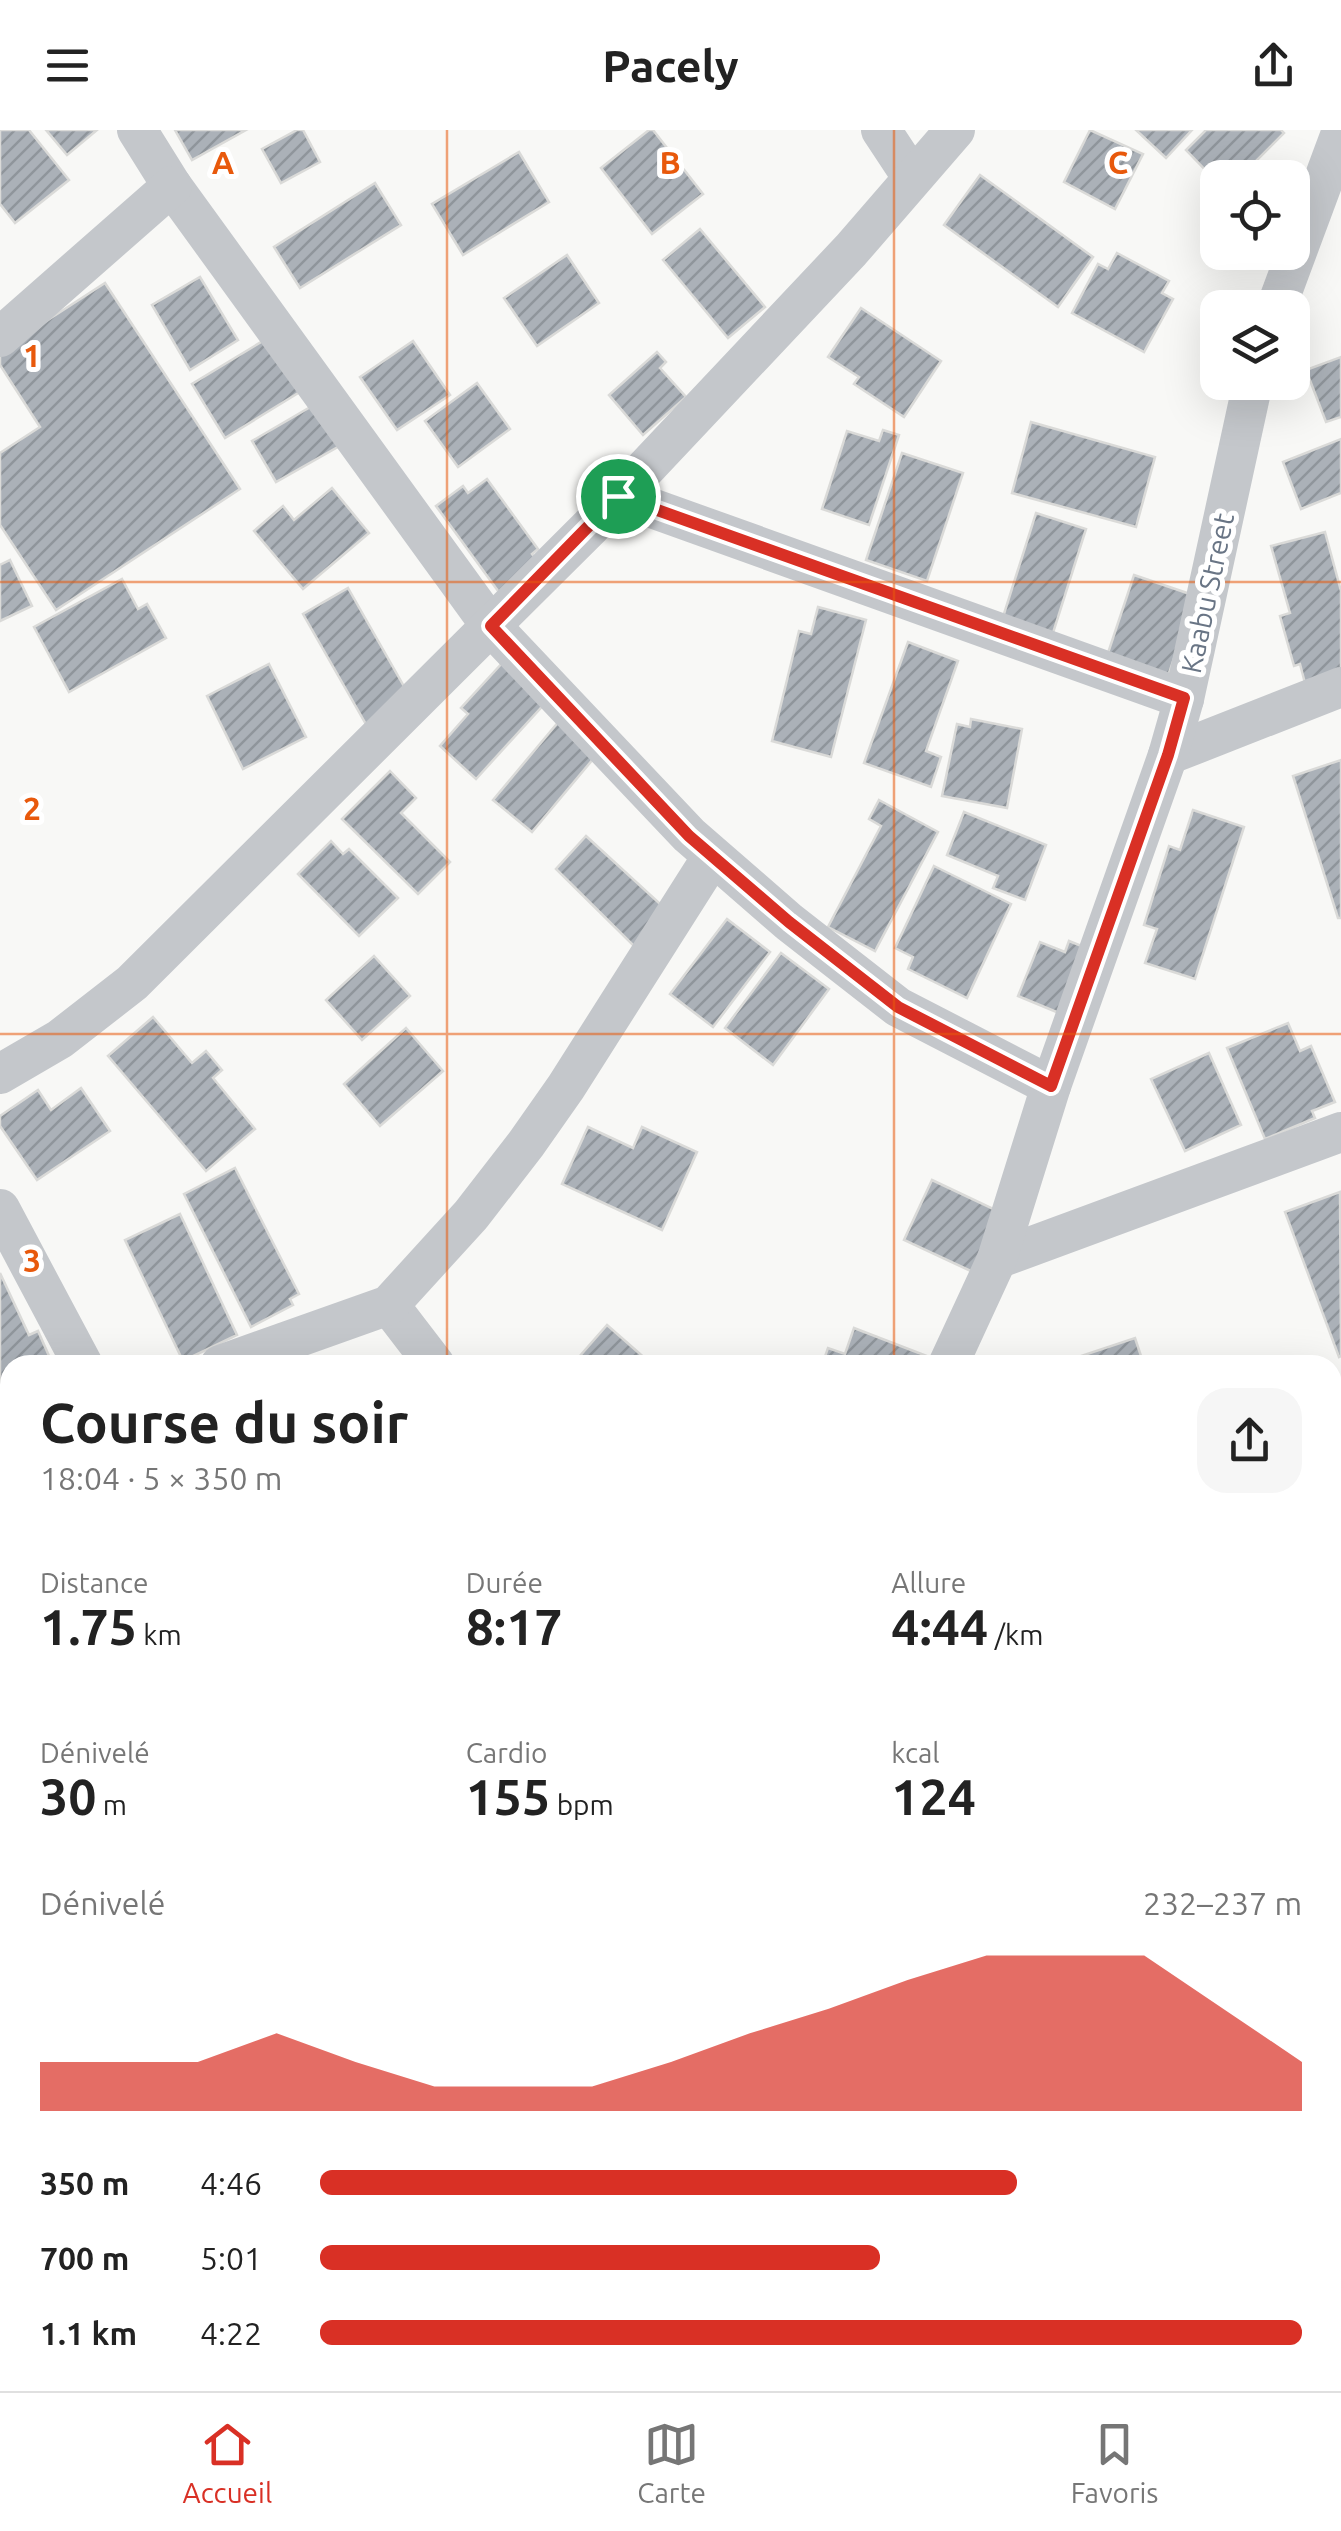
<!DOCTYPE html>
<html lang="fr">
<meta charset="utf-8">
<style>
:root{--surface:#fff;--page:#f6f6f6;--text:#222;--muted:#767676;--line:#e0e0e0;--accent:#d93025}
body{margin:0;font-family:Ubuntu,sans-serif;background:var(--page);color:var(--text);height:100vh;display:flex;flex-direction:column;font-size:38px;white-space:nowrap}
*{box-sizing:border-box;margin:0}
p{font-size:32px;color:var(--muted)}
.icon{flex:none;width:55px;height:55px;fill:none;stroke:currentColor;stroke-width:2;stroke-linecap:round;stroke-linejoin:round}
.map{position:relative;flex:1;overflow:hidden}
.drawer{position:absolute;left:0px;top:1225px;width:1342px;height:1038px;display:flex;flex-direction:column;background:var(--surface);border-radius:30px 30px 0 0;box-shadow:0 10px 40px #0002}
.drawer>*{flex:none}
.fabs{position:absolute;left:1200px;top:30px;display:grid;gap:20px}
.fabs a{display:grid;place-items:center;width:110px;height:110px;border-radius:20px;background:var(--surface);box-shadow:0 10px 40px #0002;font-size:50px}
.pin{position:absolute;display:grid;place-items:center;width:85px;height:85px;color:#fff;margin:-42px;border:5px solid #fff;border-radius:50%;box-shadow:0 2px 10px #0007}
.round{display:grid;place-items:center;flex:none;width:105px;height:105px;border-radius:30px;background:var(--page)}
.headline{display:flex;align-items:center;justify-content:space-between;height:170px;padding:0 40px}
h1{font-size:55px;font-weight:600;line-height:75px}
.figures{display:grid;grid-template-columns:repeat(3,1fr);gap:15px;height:170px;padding:10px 40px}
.figures div{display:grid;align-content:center}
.figures b{font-size:50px;font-weight:600}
.figures small{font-size:28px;font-weight:400}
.figures p{font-size:28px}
.chart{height:280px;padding:20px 40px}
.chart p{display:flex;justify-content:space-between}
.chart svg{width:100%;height:180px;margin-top:10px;fill:var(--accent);opacity:.7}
ul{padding:0 40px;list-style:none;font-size:32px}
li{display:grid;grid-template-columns:160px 120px 1fr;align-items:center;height:75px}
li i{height:25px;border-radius:12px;background:var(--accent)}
header{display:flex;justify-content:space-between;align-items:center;height:130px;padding:0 40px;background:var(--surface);font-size:45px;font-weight:600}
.dock{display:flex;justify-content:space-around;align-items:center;height:140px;border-top:2px solid var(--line);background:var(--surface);font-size:28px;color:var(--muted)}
.dock a{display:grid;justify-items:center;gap:5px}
.dock .active{color:var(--accent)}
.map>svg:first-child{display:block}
.building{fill:url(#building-hatch);stroke:#dadad8;stroke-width:2.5}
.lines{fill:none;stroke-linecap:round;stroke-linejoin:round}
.secondary-casing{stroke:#b7babf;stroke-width:58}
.street{stroke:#c4c7cb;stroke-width:40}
.secondary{stroke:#fff;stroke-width:55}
.route-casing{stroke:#fff;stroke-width:20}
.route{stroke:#d93025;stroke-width:12}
.grid{fill:none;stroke:#e8590c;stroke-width:2.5;stroke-opacity:0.55}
.labels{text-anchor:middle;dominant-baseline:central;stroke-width:10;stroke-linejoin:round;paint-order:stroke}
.street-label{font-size:28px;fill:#697585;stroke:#fff}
.grid-label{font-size:32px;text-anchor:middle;font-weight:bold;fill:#e8590c;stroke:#fff;stroke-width:10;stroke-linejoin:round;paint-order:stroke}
</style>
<header><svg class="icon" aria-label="menu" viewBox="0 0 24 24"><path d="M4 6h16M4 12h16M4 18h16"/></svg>Pacely<svg class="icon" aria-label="share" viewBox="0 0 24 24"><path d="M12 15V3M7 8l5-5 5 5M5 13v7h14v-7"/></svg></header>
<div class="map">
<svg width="1341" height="2261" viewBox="0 0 1341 2261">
<defs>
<pattern id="building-hatch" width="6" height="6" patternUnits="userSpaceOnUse" patternTransform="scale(2.5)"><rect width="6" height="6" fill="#abb1b8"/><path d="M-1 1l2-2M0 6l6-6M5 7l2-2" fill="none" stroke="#8f959b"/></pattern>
</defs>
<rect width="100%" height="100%" fill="#f8f8f6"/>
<!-- building -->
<g class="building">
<polygon points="0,0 29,0 69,50 15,93 0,74"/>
<polygon points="46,0 97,0 67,25"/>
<polygon points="175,0 246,0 192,30"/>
<polygon points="297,0 303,0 320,32 281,53 262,19"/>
<polygon points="649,0 653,0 703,64 652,104 601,38"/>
<polygon points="1090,0 1143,24 1115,79 1064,52"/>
<polygon points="1136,0 1192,0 1166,28"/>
<polygon points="1206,0 1281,0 1284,3 1239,48 1218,48 1218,53 1186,20"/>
<polygon points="519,22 549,72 463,125 432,74"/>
<polygon points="980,45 1093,127 1058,177 944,95"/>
<polygon points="375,53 401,95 300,158 274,117"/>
<polygon points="700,99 765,177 728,208 663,130"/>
<polygon points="1117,123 1169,151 1162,163 1173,169 1144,222 1072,183 1098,134 1108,139"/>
<polygon points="567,125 599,173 537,216 504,168"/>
<polygon points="200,147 238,210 190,240 152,175"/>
<polygon points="105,153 240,359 56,480 0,395 0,323 40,297 0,235 0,221"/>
<polygon points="861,178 941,231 904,287 854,254 859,247 828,227"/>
<polygon points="271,206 303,260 225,308 192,254"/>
<polygon points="413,211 450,265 397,300 360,247"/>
<polygon points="657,222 666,232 660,238 686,267 643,305 609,265"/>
<polygon points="1341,227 1341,287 1326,292 1306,240"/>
<polygon points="477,253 510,299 458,337 425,291"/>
<polygon points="319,272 343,314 276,352 252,311"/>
<polygon points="1031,292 1155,327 1136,397 1012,363"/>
<polygon points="883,300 899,305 869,395 822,379 847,301 879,311"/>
<polygon points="1341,309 1341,363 1301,379 1283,332"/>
<polygon points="902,323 963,343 927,451 866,430"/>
<polygon points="487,349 538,419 532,424 541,436 501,465 436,376 463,356 468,363"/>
<polygon points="332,358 369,403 303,459 254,401 283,376 294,390"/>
<polygon points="1036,383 1086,399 1053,503 1003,487"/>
<polygon points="1325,402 1341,461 1341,548 1306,557 1300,534 1294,536 1280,486 1290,483 1271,416"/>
<polygon points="10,430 32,476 0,491 0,435"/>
<polygon points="1134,445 1190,464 1189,485 1168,546 1107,526"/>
<polygon points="122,449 138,479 147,474 166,508 69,562 34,497"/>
<polygon points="348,458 406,560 367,596 303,484"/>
<polygon points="818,477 866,490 831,627 772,611 799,501 811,504"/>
<polygon points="908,512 958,531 926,621 941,627 931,657 864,633"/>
<polygon points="505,530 548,570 476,649 440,616 468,584 461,578"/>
<polygon points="269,534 306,607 243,639 207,566"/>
<polygon points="971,589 1022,599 1007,678 942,666 957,594 970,597"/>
<polygon points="560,590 599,622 532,702 493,670"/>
<polygon points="1341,630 1341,788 1338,788 1293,646"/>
<polygon points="390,641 416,668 401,683 450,732 418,764 342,689"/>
<polygon points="879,670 938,702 875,821 828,797 881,696 869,689"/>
<polygon points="1193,680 1244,697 1195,849 1145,833 1157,799 1144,795 1169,716 1180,720"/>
<polygon points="964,682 1046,715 1025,770 993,758 998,746 947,725"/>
<polygon points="586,706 670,783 637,819 556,739"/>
<polygon points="331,711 343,724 349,719 398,768 359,806 298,744"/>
<polygon points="934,736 1011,774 967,868 908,839 913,827 895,818"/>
<polygon points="727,789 770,822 713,897 670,864"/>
<polygon points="1069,811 1084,817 1059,883 1018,866 1040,812 1065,822"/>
<polygon points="781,823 829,859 773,935 725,898"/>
<polygon points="374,826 410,866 362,910 326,870"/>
<polygon points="153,887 192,933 206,921 222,940 213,948 255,999 206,1041 108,926"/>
<polygon points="1288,893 1300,921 1311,916 1335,972 1312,981 1315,988 1265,1009 1227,918"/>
<polygon points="406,898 443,941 380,996 344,954"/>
<polygon points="1209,923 1241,995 1185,1021 1151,949"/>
<polygon points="81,958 110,1001 37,1050 0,996 0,986 38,960 51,980"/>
<polygon points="588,997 633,1018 642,997 697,1022 662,1100 562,1054"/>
<polygon points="235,1038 299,1164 290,1169 293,1175 251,1197 184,1064"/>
<polygon points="932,1050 1002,1083 975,1143 904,1110"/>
<polygon points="1340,1062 1341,1226 1339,1227 1285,1082"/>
<polygon points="180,1084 237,1205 183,1231 125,1110"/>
<polygon points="0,1143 29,1205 38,1201 53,1235 10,1235 10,1285 0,1264"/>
<polygon points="607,1195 648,1231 645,1235 572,1235"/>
<polygon points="854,1198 937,1230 935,1235 822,1235 828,1218 845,1224"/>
<polygon points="1135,1208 1144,1235 1077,1235 1075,1228"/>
<polygon points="1332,1529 1341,1553 1341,1664 1332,1667"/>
<polygon points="10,1822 10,1933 0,1913 0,1827"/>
<polygon points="1341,1964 1341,2043 1332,2030 1332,1970"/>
<polygon points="10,1988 10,2054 0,2058 0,1992"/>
<polygon points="1332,2155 1341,2167 1341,2261 1312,2261 1306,2252 1332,2252"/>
<polygon points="0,2208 10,2231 10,2252 19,2252 23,2261 0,2261"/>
<polygon points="632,2252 684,2252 692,2261 636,2261"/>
<polygon points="836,2252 917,2252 919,2256 913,2261 843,2261"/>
<polygon points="1071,2252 1130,2252 1135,2261 1076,2261"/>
<polygon points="1240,2252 1285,2252 1291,2261 1246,2261"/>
</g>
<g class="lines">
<!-- secondary casing -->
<g class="secondary-casing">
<g id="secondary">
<polyline points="1332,1868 1341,1864"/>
<polyline points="485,2261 505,2252"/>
</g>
</g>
<!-- street -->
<g class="street">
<polyline points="137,0 172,56 491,496 689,705 789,792 898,877 1051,956"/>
<polyline points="881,0 912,47"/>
<polyline points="1276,178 1341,3"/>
<polyline points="0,207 172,56"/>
<polyline points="618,366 1184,569"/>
<polyline points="1168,625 1341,557"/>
<polyline points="0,944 60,909 132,853 591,396 851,120 955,0"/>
<polyline points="0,1079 83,1235"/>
<polyline points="997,1129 1341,1002"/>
<polyline points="389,1175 435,1235"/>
<polyline points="220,1235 389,1175 471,1085 526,1014 566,957 712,727"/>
<polyline points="948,1235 997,1129 1051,956 1168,625 1184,569 1253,252"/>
<polyline points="0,1319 10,1315"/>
<polyline points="1332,1459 1341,1456"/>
<polyline points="0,1553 10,1578"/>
<polyline points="0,1699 10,1696"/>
<polyline points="1332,2123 1341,2135"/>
<polyline points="765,2252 772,2261"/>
</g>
<!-- secondary -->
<use href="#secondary" class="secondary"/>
</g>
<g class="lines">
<!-- route casing -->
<g class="route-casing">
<polygon id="route" points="618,366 1184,568 1168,625 1051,956 898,877 789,792 689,706 491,496"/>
</g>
<!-- route -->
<use href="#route" class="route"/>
</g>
<!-- grid -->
<path class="grid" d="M447 0V1235M894 0V1235M0 452H1341M0 904H1341M0 1357H10M1332 1357H1341M0 1809H10M1332 1809H1341M447 2252V2261M894 2252V2261"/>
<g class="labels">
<!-- street labels -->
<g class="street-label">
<text transform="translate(1207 463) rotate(-78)">Kaabu Street</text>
</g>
</g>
<g class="grid-label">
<text x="223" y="44">A</text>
<text x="670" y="44">B</text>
<text x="1118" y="44">C</text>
<text x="32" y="237">1</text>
<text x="32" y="690">2</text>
<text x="32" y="1142">3</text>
</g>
</svg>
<div class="fabs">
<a><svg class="icon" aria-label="locate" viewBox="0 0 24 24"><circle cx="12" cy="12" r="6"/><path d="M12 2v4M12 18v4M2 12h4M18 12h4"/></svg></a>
<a><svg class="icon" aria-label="layers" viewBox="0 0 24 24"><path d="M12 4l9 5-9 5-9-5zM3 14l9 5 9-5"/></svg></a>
</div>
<div class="pin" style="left:618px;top:366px;background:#1e9e55"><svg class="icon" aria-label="arrive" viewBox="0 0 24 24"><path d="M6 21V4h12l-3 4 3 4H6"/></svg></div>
<section class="drawer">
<div class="headline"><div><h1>Course du soir</h1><p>18:04 · 5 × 350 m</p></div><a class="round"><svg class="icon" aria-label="share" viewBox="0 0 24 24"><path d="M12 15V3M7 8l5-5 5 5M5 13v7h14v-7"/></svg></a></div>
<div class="figures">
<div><p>Distance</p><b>1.75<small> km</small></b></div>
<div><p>Durée</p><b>8:17</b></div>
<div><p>Allure</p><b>4:44<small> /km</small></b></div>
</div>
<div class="figures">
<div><p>Dénivelé</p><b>30<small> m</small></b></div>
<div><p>Cardio</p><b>155<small> bpm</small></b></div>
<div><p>kcal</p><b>124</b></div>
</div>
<div class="chart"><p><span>Dénivelé</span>232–237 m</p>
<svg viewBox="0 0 160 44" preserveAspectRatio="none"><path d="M0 44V32L10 32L20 32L30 25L40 32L50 38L60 38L70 38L80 32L90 25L100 19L110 12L120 6L130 6L140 6L150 19L160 32V44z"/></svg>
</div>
<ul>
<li><b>350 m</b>4:46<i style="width:71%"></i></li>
<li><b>700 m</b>5:01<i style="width:57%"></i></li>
<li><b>1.1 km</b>4:22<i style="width:100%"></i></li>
</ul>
</section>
</div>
<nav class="dock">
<a class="active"><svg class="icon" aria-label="home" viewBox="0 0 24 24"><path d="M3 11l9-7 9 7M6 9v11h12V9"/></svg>Accueil</a>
<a><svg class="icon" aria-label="map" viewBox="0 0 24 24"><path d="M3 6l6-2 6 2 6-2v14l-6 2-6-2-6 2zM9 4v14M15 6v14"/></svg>Carte</a>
<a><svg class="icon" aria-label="saved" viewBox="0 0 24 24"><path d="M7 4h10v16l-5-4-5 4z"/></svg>Favoris</a>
</nav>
